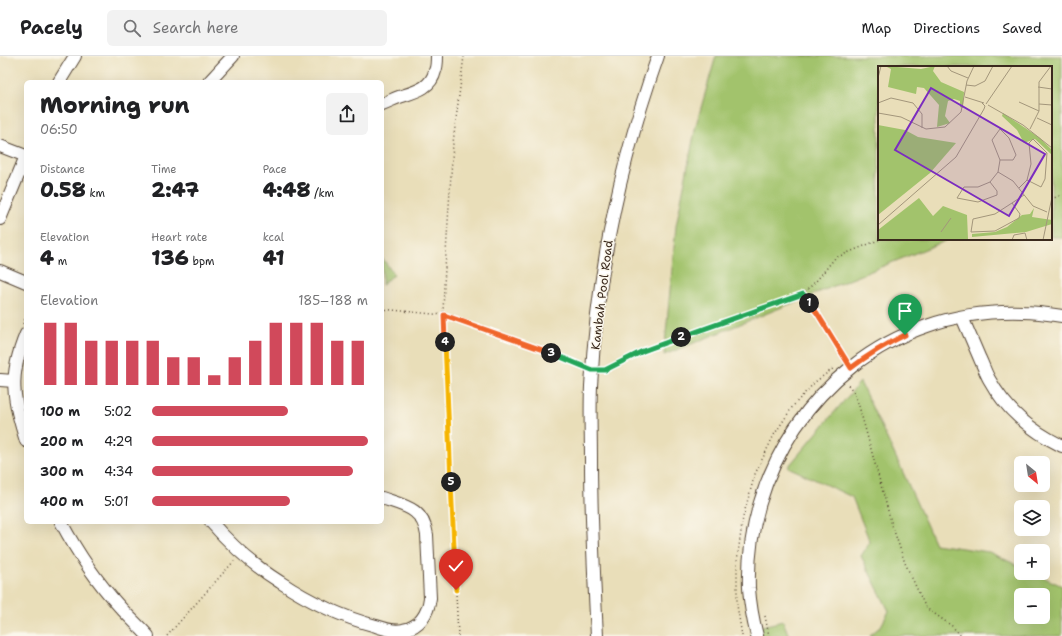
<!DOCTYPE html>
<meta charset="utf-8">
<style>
:root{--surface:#fff;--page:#f2f2f2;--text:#202124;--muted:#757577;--line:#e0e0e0;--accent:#d1495b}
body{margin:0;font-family:"Shantell Sans",sans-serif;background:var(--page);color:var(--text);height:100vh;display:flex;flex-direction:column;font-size:15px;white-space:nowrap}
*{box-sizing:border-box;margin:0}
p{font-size:13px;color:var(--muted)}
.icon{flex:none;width:22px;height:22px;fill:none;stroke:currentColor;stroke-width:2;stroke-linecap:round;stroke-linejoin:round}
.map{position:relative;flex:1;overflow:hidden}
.sheet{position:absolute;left:24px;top:24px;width:360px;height:444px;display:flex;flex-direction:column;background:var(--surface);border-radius:6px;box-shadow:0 4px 16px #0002}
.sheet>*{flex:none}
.needle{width:26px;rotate:150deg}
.fabs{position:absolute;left:1014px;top:400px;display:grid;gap:8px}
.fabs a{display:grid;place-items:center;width:36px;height:36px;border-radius:6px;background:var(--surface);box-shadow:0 4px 16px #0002;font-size:20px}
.pin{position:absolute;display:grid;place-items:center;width:34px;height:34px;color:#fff;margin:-41px -17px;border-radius:50% 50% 50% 0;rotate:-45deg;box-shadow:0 0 4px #0007}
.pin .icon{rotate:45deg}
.km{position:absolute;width:20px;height:20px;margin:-10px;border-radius:50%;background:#222;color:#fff;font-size:11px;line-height:20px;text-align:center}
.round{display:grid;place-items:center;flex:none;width:42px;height:42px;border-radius:6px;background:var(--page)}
.head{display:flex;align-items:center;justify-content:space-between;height:68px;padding:0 16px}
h1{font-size:22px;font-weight:800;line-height:30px}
.metrics{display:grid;grid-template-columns:repeat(3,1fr);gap:6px;height:68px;padding:4px 16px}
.metrics div{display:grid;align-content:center}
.metrics b{font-size:20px;font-weight:800}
.metrics small{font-size:11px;font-weight:400}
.metrics p{font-size:11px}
.chart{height:112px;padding:8px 16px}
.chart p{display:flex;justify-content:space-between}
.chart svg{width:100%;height:72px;margin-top:4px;stroke:var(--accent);stroke-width:6}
ul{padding:0 16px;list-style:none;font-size:13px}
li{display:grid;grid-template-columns:64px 48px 1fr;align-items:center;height:30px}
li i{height:10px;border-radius:5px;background:var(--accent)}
header{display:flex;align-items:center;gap:24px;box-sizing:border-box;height:56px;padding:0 20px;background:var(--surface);border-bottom:1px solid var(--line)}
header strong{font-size:19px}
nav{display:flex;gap:22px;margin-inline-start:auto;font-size:14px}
.search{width:280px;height:36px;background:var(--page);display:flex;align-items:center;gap:10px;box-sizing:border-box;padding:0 14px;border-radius:6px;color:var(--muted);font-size:15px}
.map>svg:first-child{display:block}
.green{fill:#a2c36c;stroke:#6e7645;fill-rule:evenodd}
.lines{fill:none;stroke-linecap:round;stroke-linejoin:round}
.minor-casing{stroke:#554535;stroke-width:14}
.path{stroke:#554535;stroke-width:1.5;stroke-dasharray:1 3;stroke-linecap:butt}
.minor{stroke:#fff;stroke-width:12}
.split-1-casing{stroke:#fff;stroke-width:8}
.split-2-casing{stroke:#fff;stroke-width:8}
.split-3-casing{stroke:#fff;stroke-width:8}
.split-4-casing{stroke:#fff;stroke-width:8}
.split-5-casing{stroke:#fff;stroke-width:8}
.split-6-casing{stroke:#fff;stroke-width:8}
.split-1{stroke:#f0652b;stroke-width:5}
.split-2{stroke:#22a559;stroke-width:5}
.split-3{stroke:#22a559;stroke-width:5}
.split-4{stroke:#f0652b;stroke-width:5}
.split-5{stroke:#f5b400;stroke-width:5}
.split-6{stroke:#f5b400;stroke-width:5}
.labels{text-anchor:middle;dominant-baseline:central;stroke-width:3;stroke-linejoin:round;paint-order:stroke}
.street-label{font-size:12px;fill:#3b2a1e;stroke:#fbf7ec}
.inset-road{fill:none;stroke:#a3967b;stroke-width:1}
.view{fill:#7b2cbf;fill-opacity:0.15;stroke:#7b2cbf;stroke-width:2}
.inset-edge{fill:none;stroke:#3b2a1e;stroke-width:2}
</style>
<header>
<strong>Pacely</strong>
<div class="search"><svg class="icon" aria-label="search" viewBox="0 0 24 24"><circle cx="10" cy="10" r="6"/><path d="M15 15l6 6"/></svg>Search here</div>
<nav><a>Map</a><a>Directions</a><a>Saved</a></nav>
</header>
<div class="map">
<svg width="1062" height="580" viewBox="0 0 1062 580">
<rect width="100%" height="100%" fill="#fbf7ec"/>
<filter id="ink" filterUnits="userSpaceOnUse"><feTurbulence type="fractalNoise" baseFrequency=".025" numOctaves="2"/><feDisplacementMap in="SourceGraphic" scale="8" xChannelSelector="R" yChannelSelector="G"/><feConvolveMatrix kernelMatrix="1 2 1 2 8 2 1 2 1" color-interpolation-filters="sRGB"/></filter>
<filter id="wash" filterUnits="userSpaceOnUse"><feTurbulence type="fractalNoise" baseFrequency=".012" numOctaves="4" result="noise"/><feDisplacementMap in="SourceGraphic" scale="16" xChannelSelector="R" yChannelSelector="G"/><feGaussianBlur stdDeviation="0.9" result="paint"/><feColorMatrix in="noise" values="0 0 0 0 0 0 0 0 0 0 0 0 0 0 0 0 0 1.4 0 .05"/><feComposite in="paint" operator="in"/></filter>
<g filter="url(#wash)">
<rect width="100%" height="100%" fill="#e9deb9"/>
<!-- green -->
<g class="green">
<polygon points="716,0 1062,0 1062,181 1051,181 1051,11 879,11 879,183 950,183 664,299 676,170 696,69"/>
<polygon points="383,203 394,219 385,225 384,228 382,229 382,204"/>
<path d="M860 326 901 412 935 488 989 496 1021 511V517H1034L1062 530V580H869L881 570 889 555 861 500 870 486 852 441 788 411ZM1021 539H1043V561H1021Z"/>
<polygon points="783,565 789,580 762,580 758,571"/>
</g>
</g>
<g filter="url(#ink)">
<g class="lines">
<!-- minor casing -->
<g class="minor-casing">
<g id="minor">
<polyline points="59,26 75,0"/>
<polyline points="209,26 233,0"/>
<path d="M382 48C388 46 393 43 399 41 414 36 431 33 435 15 437 11 437 5 437 0"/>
<polyline points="0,90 26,100"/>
<polyline points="0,163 26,100"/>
<polyline points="0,215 26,226"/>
<path d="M962 261C968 275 974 289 980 303 983 309 985 316 989 323 1006 354 1030 374 1062 390"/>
<path d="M26 278C8 321 13 342 26 385"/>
<polyline points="0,324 14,325"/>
<path d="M61 466C77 496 97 526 120 551 129 561 139 570 148 580"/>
<path d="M211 466C231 489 254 510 280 526 310 546 342 561 376 570 385 573 394 576 403 574 420 571 428 557 430 542L427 479C423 452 405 450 382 442"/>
<path d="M597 580C594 522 591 463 591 405 591 380 590 355 591 330 597 216 620 107 658 0"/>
<path d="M757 580C753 564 750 548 749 532 745 417 817 307 927 270 958 259 991 255 1023 256 1036 256 1049 258 1062 260"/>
</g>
</g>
<!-- path -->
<g class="path">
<polyline points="1051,143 1062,139"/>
<polyline points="803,238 817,257 846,303"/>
<polyline points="382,253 443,259 549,296 583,310"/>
<polyline points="23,268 26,260"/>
<polyline points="604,314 643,295 803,238 817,224 835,202 881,183"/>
<polyline points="848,329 854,336 859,350 892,469 905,507 924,548 929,554 952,570 961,580"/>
<polyline points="765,560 769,580"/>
<polyline points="167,580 234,505"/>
<polyline points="458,580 443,259 444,229 453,87 464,0"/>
<polyline points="742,580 737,549 737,505 743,461 755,418 774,379 793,350 815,326 834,312"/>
</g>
<!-- minor -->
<use href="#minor" class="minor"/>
</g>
</g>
<g class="lines" filter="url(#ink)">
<!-- split-1 casing -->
<g class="split-1-casing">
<path id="split-1" d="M809 247 817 257 851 312C868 299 886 288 905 279"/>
</g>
<!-- split-2 casing -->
<g class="split-2-casing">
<polyline id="split-2" points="681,281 803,238 809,247"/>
</g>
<!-- split-3 casing -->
<g class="split-3-casing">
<polyline id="split-3" points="551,297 592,314 605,314 643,295 681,281"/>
</g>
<!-- split-4 casing -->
<g class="split-4-casing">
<polyline id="split-4" points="445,286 444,259 551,297"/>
</g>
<!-- split-5 casing -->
<g class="split-5-casing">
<polyline id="split-5" points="445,286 451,426"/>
</g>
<!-- split-6 casing -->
<g class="split-6-casing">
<polyline id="split-6" points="451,426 456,534"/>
</g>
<!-- split-1 -->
<use href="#split-1" class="split-1"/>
<!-- split-2 -->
<use href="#split-2" class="split-2"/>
<!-- split-3 -->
<use href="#split-3" class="split-3"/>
<!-- split-4 -->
<use href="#split-4" class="split-4"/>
<!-- split-5 -->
<use href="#split-5" class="split-5"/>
<!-- split-6 -->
<use href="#split-6" class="split-6"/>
</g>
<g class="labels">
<!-- street labels -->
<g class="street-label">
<text transform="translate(602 239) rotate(-83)">Kambah Pool Road</text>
</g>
</g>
<!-- overview -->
<g transform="translate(878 10)">
<rect width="174" height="174" fill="#e9deb9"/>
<path d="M7 0 43 3 57 0 55 5 63 16 86 26 85 42 82 41V35L76 33 70 35 67 50 72 57 59 61 61 39 46 22 39 21 38 28 10 21 13 3ZM125 47 162 72 174 84V89L157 73 146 77 139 64 124 50ZM0 59 27 64 40 71 78 77 52 107 0 149ZM41 132 55 150 65 140 89 149 90 173 95 174H0V164ZM156 142 154 151 174 154V158L148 166 94 171V168L117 166 129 161 144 149 152 148Z" fill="#a2c36c"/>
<path class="inset-road" d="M69 0 73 5 90 12M0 12 3 0M88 19 97 20 107 15 115 0M160 21 174 23M87 31 106 37M141 36 161 45M0 37 13 32 35 37 44 48V62M108 38 134 0M161 38 174 39M110 39 145 59 174 82M0 47 23 51 48 63 67 61 83 46 89 15 96 0M159 52 174 59M152 63 161 45V16L173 0M120 106 135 115 155 140 169 146M112 116 100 121H86L79 132 100 136 119 129V125L112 116 120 106 122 94H135L138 89 131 72 122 63 114 74 122 94M141 122 149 114 163 121 167 113 169 87 155 73 151 77 153 98 149 114M134 137 117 148 95 153 93 166 117 165 141 152 142 148 134 137 146 129M0 159 78 91 106 43 107 40 104 37M63 166 73 152M134 174 136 169 147 167 149 174M165 174 174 131"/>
<path class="view" d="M53 22 167 88 131 150 17 84Z"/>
<rect width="174" height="174" class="inset-edge"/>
</g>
</svg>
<div class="fabs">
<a><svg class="needle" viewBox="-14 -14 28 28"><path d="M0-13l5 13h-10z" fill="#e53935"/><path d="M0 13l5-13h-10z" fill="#757577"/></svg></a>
<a><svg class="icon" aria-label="layers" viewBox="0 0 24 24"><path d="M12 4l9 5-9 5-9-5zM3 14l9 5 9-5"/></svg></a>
<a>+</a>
<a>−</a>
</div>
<div class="pin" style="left:905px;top:279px;background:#1e9e55"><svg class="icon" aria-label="arrive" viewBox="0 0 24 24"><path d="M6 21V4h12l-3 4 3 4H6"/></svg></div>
<div class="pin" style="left:456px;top:534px;background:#d93025"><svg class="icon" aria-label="check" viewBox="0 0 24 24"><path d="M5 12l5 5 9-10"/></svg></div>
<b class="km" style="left:809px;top:247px">1</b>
<b class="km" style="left:681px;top:281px">2</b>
<b class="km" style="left:551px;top:297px">3</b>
<b class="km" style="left:445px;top:286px">4</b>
<b class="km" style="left:451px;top:426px">5</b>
<section class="sheet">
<div class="head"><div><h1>Morning run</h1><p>06:50</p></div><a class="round"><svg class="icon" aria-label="share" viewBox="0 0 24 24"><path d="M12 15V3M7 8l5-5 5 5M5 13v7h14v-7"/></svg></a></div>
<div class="metrics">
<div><p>Distance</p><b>0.58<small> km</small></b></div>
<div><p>Time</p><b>2:47</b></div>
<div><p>Pace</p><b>4:48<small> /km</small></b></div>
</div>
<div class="metrics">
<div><p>Elevation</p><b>4<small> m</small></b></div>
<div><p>Heart rate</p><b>136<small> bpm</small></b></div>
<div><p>kcal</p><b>41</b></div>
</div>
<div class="chart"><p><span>Elevation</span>185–188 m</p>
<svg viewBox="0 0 160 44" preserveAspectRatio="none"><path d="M5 44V6M15 44V6M25 44V17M35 44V17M45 44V17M55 44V17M65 44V27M75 44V27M85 44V38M95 44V27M105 44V17M115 44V6M125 44V6M135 44V6M145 44V17M155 44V17"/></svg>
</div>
<ul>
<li><b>100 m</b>5:02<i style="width:63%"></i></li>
<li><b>200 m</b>4:29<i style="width:100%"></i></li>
<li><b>300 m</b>4:34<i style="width:93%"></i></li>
<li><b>400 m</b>5:01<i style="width:64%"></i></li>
</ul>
</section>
</div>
